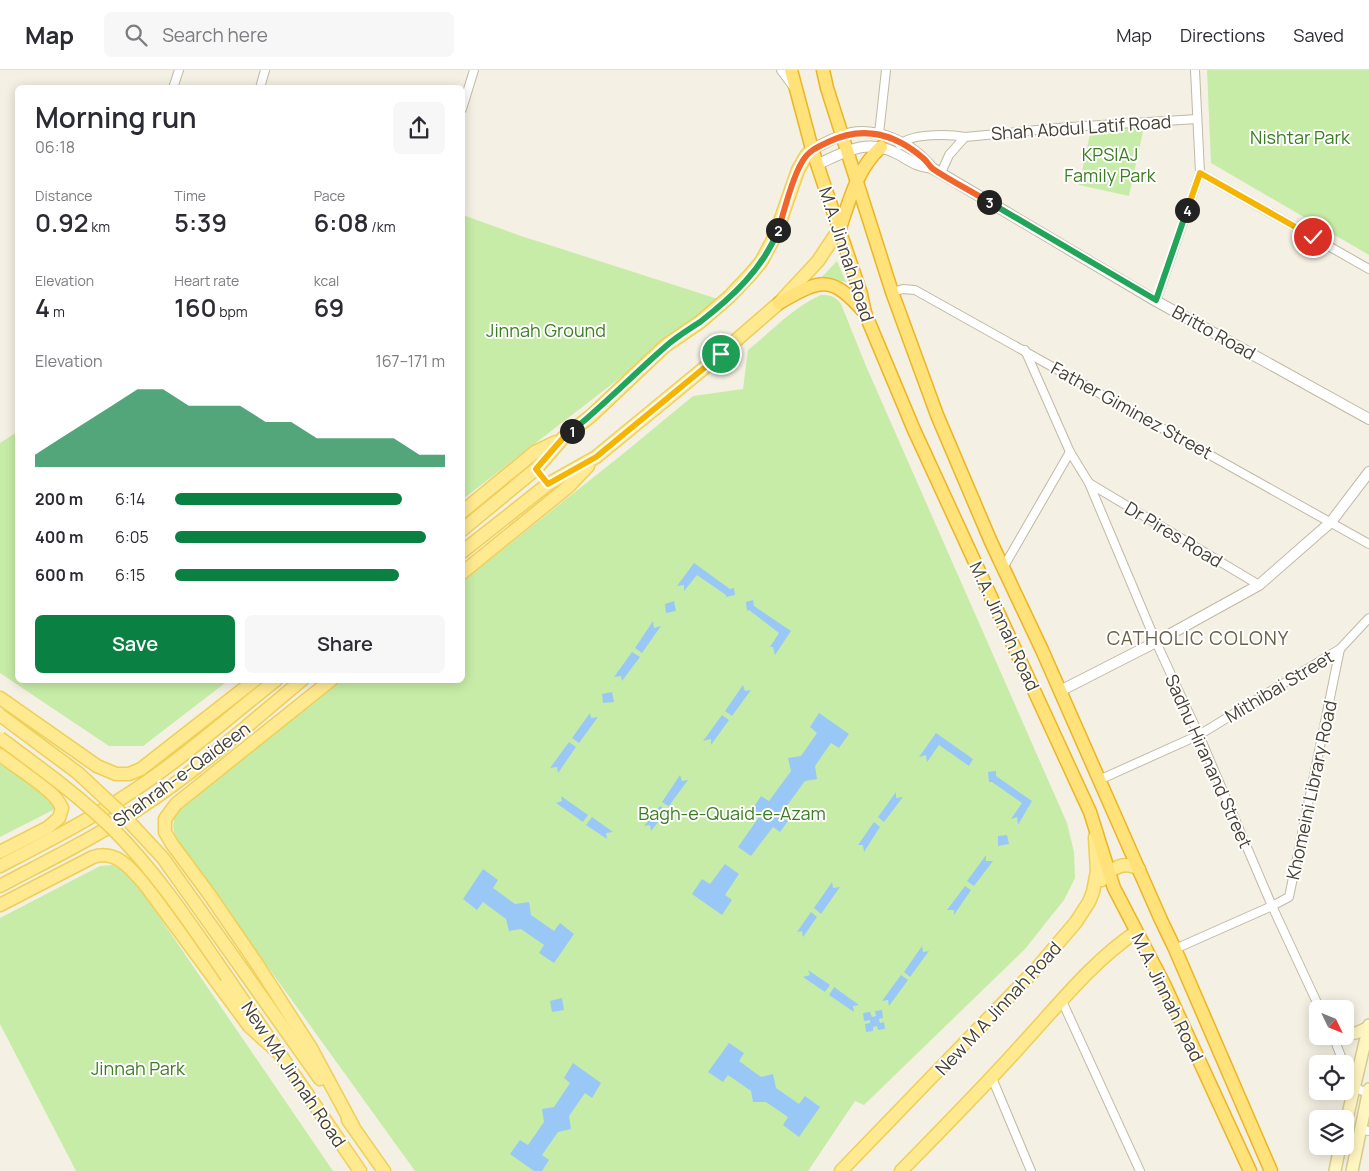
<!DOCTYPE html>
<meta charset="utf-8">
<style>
:root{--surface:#fff;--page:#f7f7f7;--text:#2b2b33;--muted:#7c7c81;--line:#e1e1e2;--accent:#0b8043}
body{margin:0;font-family:Manrope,sans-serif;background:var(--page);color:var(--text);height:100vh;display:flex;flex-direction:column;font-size:19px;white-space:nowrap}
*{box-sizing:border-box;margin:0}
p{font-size:16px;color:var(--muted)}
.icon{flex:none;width:28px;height:28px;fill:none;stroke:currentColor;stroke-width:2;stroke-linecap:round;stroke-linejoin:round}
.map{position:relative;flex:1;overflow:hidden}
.sheet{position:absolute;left:15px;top:15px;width:450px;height:598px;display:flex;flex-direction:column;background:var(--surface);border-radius:8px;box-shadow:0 2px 12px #0003}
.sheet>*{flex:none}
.needle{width:32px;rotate:133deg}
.buttons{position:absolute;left:1309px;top:930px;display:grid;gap:10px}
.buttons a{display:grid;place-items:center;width:45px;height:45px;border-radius:8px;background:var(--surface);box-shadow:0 2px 12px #0003;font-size:25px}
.pin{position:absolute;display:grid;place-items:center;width:42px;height:42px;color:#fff;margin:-21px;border:2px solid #fff;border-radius:50%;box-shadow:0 1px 5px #0007}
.km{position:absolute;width:25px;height:25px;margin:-12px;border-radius:50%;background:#222;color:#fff;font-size:14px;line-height:25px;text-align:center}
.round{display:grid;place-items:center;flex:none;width:52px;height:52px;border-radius:8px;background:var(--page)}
.head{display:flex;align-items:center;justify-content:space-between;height:85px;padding:0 20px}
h1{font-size:28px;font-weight:600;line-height:38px}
.stats{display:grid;grid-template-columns:repeat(3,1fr);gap:8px;height:85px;padding:5px 20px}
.stats div{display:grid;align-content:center}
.stats b{font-size:25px;font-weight:600}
.stats small{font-size:14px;font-weight:400}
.stats p{font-size:14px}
.chart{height:140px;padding:10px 20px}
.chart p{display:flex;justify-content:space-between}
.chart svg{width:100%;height:90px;margin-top:5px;fill:var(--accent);opacity:.7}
.primary-button{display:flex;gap:10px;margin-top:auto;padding:10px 20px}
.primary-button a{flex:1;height:58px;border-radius:8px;background:var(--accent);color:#fff;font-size:20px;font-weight:600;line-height:58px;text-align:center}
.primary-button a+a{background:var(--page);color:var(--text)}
ul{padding:0 20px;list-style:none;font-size:16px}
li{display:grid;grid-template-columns:80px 60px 1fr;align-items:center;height:38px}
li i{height:12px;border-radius:6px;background:var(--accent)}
header{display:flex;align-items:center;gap:30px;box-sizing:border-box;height:70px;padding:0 25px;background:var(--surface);border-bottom:1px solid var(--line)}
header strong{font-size:24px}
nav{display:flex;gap:28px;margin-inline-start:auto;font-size:18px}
.search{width:350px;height:45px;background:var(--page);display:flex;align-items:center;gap:12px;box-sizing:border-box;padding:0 18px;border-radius:8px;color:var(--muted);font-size:19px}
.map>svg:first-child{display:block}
.green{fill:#c7eca7}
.water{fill:#99c8f7}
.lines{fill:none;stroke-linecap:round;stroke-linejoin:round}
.minor-casing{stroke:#c0b9a5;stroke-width:10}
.tertiary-casing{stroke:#c0b9a5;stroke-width:12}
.secondary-casing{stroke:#d8cb8e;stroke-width:14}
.primary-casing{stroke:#efcf56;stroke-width:15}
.trunk-casing{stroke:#ecb524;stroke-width:15}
.minor{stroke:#fff;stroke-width:8}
.tertiary{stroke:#fff;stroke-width:10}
.secondary{stroke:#fff6c2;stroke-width:11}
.primary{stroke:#ffea91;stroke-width:12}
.trunk{stroke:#ffe27a;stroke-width:12}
.primary-bridge-casing{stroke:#efcf56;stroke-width:15;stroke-linecap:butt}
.primary-bridge{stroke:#ffea91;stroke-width:12}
.split-1-casing{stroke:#fff;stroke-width:10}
.split-2-casing{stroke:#fff;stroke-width:10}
.split-3-casing{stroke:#fff;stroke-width:10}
.split-4-casing{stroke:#fff;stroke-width:10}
.split-5-casing{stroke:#fff;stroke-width:10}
.split-1{stroke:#f5b400;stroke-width:6}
.split-2{stroke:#22a559;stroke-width:6}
.split-3{stroke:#f0652b;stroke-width:6}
.split-4{stroke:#22a559;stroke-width:6}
.split-5{stroke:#f5b400;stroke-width:6}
.labels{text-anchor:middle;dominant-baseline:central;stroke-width:4;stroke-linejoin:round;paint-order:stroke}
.street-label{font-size:18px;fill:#464033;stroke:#fff}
.park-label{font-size:18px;fill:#3b7d21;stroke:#fff}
.neighbourhood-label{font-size:19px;letter-spacing:1px;fill:#6a6049;stroke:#fff}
</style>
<header>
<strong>Map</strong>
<div class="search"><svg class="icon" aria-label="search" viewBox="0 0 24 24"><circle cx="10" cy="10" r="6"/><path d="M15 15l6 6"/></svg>Search here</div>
<nav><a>Map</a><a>Directions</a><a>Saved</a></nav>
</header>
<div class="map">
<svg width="1369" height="1101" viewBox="0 0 1369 1101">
<rect width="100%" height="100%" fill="#f4f0e3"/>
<!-- green -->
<g class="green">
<polygon points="1207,0 1369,0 1369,185 1211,93"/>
<polygon points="1145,52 1129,126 1079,115 1092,55"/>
<polygon points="463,145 521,166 721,230 463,429"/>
<polygon points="837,191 846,212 820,209"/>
<path d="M821 225C830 225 835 226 841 234L866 296 1067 753 1074 782 1075 808 1064 830 1025 879 864 1035 855 1031 808 1101H415L180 775C171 758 170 750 184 735L340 610H462L463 511 624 383 693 326 743 319 748 280C771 262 793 237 821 225Z"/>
<polygon points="17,362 18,610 229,610 143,676 109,676 0,603 0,373"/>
<polygon points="0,694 47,726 55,739 0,767"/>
<polygon points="113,795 127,803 139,817 333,1101 76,1101 0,954 0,848 100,796"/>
</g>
<!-- water -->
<g class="water">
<polygon points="694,493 730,519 734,518 735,525 726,527 726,525 697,505 684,521 684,515 677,516"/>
<polygon points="753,530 754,536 791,561 775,585 773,577 770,577 779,563 749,540 747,541 746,532"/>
<polygon points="674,531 676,541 666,543 665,534"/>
<polygon points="653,551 654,558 661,556 642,583 635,578"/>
<polygon points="632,582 640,587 622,611 621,606 614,607"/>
<polygon points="743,615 745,621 751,620 732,646 725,641"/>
<polygon points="612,622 614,632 603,633 602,624"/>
<polygon points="590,643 591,648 598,647 579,673 572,668"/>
<polygon points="819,643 849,664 839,678 831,673 815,696 817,709 805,711 783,741 791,747 780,762 773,757 751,786 738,777 759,747 751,741 761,726 769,731 791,701 788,688 801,686 817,663 810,657"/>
<polygon points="722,645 729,650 711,675 711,669 703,671"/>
<polygon points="936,663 973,689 969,696 939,675 927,692 926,685 919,687"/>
<polygon points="569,672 576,677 558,703 557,697 550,698"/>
<polygon points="996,701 996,706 1032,731 1018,755 1017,747 1011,749 1022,733 992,712 989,712 988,702"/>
<polygon points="680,705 682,711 688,710 671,733 670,737 662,732"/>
<polygon points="896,722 896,728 903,727 884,752 878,747"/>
<polygon points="561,726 588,745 583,752 556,733 562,731"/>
<polygon points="660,736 667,741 651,761 650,755 644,756"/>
<polygon points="592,747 613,762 606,763 607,769 586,755"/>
<polygon points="874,752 880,757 864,782 863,775 858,775"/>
<polygon points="1007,765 1009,774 998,776 998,766"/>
<polygon points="986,785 986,791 993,791 974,816 967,811"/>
<polygon points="725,794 739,804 725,825 732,830 722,845 692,824 702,809 710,814"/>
<polygon points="483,799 498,810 493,818 515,834 529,832 531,845 554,861 560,853 574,864 554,893 539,883 544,875 521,859 509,861 506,849 483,832 477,840 463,829"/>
<polygon points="832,812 833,818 840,817 821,844 814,838"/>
<polygon points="965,816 971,820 954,845 954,840 947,840"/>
<polygon points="811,842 817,847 803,867 802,861 797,862"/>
<polygon points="922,876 923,882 929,881 910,907 904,902"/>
<polygon points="808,900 830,915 825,922 803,907 810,905"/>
<polygon points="901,905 908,910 889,936 888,930 882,931"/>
<polygon points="834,917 859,935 853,936 854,942 829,925"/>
<polygon points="562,928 564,940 552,942 550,931"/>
<polygon points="882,940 883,948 879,949 880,953 884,952 885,959 878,960 877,956 873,957 873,961 866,962 865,954 870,953 870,950 864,951 863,943 870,942 872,947 876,946 875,941"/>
<polygon points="729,973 744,983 739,991 761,1007 773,1004 776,1018 799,1034 805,1026 820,1037 799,1067 783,1055 788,1047 766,1032 753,1032 751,1021 728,1005 723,1012 708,1002"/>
<polygon points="573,993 601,1013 592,1028 585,1023 569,1046 571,1059 558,1062 542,1085 549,1090 542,1101 534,1101 510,1084 520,1070 528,1075 544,1052 542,1039 554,1037 570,1013 564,1008"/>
</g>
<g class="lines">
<!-- minor casing -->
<g class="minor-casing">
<g id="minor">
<polyline points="173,18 179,0"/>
<polyline points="260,18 265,0"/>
<polyline points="462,39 474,0"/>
<polyline points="879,64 886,0"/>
<path d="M900 75C910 63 950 64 965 67L1069 57 1197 49"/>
<polyline points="941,103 949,85 965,67"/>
<polyline points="1200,103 1369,199"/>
<polyline points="892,222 903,219 915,220 1369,474"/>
<polyline points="1156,231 1200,103 1195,0"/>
<polyline points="1025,280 1070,382 1089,413 1156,572 1199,665 1272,836 1320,939"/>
<polyline points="1089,413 1259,515"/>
<polyline points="1003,498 1070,382"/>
<polyline points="1099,710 1199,665 1340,579 1369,548"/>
<polyline points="1175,879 1272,836 1289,827 1340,579"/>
<polyline points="1062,931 1140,1101"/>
<polyline points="1333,966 1344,994"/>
<polyline points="1345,996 1355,1018 1368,1023"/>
<polyline points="992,1008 1031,1101"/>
<polyline points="1361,1059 1369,1061"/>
</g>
</g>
<!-- tertiary casing -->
<g class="tertiary-casing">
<g id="tertiary">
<polyline points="782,0 794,16"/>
<path d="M812 79C822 75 831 69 841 66 873 54 911 72 932 98L1156 231 1369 349"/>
<path d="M818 94C845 82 866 68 896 83 910 90 915 96 932 98"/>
<polyline points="1060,621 1156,572 1259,515 1331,452 1369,402"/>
</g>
</g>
<!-- secondary casing -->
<g class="secondary-casing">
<g id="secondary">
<path d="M1345 964C1354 965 1361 961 1369 957"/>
<polyline points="1345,1057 1369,955"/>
<polyline points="1335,1101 1340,1076"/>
<polyline points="1352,1101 1369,1019"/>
</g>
</g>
<!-- primary casing -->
<g class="primary-casing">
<g id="primary">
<polyline points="462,442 535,382 556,372"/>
<polyline points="462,460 536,399 563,368 592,345 665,276 700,252 729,227 749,206 761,192 775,166 798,100 806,86 812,79"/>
<polyline points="462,482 548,414 596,387 703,299 779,233 818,191 840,158"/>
<polyline points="462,503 568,417 588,396"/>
<polyline points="331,610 176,734 165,749 165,762 172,774 209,824 257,894 311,978 353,1056"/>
<polyline points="0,628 97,696 116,704 129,704 141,699 255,610"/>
<path d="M0 685C17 698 55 720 62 738L59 748 47 758 0 782"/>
<path d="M0 796C44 773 89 750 130 723 182 689 228 648 276 610"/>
<path d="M1102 810C1111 798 1125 790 1139 799"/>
<path d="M0 816C47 791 96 767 140 738 198 700 249 654 302 610"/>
<path d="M0 835 93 787C117 779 132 800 146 816L249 956 281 985"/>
<polyline points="242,899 320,1009"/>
<polyline points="227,907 360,1101"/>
<polyline points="348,1050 384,1101"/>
<polyline points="841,1101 1037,898 1076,852 1089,832 1093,822 1097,801 1095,767"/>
<path d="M901 1101C943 1058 985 1016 1025 971 1060 933 1093 891 1136 862"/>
</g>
</g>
<!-- trunk casing -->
<g class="trunk-casing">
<g id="trunk">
<polyline points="791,0 812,79 861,224 865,243 914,360 1090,742 1114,818 1164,914 1250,1101"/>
<polyline points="823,0 827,18 892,222 937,345 991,472 1042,580 1161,850 1175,879 1271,1101"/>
<path d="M840 158C850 129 857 99 881 77"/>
<path d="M779 233C821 209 831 204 865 243"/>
</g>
</g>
<!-- minor -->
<use href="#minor" class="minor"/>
<!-- tertiary -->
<use href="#tertiary" class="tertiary"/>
<!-- secondary -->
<use href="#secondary" class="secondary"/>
<!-- primary -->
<use href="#primary" class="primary"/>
<!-- trunk -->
<use href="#trunk" class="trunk"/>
<!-- primary-bridge casing -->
<g class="primary-bridge-casing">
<g id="primary-bridge">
<polyline points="0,645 78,703 123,745 163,788 242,899"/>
<path d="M0 668C39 697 78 725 113 759 157 803 192 856 227 907"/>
</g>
</g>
<!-- primary-bridge -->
<use href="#primary-bridge" class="primary-bridge"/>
</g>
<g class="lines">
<!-- split-1 casing -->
<g class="split-1-casing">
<polyline id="split-1" points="572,361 563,368 536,399 548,414 596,387 721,284"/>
</g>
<!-- split-2 casing -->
<g class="split-2-casing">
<path id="split-2" d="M572 361C605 334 634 304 665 277 676 267 688 260 700 252 731 228 764 198 778 160"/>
</g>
<!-- split-3 casing -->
<g class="split-3-casing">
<path id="split-3" d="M778 160C785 140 791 110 802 92 808 81 817 77 828 72 863 55 894 63 923 88 927 91 929 96 933 99 951 111 971 121 989 132"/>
</g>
<!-- split-4 casing -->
<g class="split-4-casing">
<polyline id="split-4" points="989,132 1156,230 1187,140"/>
</g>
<!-- split-5 casing -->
<g class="split-5-casing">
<polyline id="split-5" points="1187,140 1200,103 1313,167"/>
</g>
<!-- split-1 -->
<use href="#split-1" class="split-1"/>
<!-- split-2 -->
<use href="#split-2" class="split-2"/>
<!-- split-3 -->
<use href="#split-3" class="split-3"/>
<!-- split-4 -->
<use href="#split-4" class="split-4"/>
<!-- split-5 -->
<use href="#split-5" class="split-5"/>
</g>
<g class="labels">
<!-- street labels -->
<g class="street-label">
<text transform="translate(1081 57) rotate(-4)">Shah Abdul Latif Road</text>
<text transform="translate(847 184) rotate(72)">M.A. Jinnah Road</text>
<text transform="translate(1214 262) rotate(29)">Britto Road</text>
<text transform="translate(1132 340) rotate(29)">Father Giminez Street</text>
<text transform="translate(1174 464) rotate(31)">Dr Pires Road</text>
<text transform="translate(1005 556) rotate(65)">M.A. Jinnah Road</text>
<text transform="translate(1279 616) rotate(-31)">Mithibai Street</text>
<text transform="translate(1209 691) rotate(66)">Sadhu Hiranand Street</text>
<text transform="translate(181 704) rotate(-36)">Shahrah-e-Qaideen</text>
<text transform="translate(1311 720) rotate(-78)">Khomeini Library Road</text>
<text transform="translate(1168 927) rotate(64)">M.A. Jinnah Road</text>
<text transform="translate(998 938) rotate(-47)">New M A Jinnah Road</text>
<text transform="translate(294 1004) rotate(56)">New MA Jinnah Road</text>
</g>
<!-- park labels -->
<g class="park-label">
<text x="1300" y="67">Nishtar Park</text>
<text x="1110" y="84">KPSIAJ<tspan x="1110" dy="21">Family Park</tspan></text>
<text x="546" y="260">Jinnah Ground</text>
<text x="732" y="743">Bagh-e-Quaid-e-Azam</text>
<text x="138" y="998">Jinnah Park</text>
</g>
<!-- neighbourhood labels -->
<g class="neighbourhood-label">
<text x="1198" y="568">CATHOLIC COLONY</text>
</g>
</g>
</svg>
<div class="buttons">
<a><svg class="needle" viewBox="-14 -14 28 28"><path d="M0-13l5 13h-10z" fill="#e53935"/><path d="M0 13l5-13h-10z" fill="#7c7c81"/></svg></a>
<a><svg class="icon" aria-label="locate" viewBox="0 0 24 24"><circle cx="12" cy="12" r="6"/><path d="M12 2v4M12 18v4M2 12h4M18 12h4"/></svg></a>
<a><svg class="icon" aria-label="layers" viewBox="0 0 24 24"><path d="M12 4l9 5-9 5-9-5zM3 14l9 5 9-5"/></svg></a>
</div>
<div class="pin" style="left:721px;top:284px;background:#1e9e55"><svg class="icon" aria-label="arrive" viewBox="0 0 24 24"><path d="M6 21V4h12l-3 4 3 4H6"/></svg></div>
<div class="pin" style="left:1313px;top:167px;background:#d93025"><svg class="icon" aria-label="check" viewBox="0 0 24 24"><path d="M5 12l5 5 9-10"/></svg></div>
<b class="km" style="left:572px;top:361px">1</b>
<b class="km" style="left:778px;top:160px">2</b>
<b class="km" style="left:989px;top:132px">3</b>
<b class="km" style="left:1187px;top:140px">4</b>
<section class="sheet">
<div class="head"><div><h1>Morning run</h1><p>06:18</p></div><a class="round"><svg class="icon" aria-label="share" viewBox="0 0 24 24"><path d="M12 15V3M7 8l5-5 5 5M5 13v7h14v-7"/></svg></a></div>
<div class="stats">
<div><p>Distance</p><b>0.92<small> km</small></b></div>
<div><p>Time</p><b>5:39</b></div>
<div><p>Pace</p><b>6:08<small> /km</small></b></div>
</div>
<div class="stats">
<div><p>Elevation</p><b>4<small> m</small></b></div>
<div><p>Heart rate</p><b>160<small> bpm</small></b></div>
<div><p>kcal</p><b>69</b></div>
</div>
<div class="chart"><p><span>Elevation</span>167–171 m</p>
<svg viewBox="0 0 160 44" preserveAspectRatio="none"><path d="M0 44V38L10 30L20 22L30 14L40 6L50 6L60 14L70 14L80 14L90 22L100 22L110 30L120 30L130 30L140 30L150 38L160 38V44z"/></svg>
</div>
<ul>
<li><b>200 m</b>6:14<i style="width:84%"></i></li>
<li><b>400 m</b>6:05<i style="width:93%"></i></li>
<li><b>600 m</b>6:15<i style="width:83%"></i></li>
</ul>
<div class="primary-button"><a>Save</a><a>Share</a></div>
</section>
</div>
